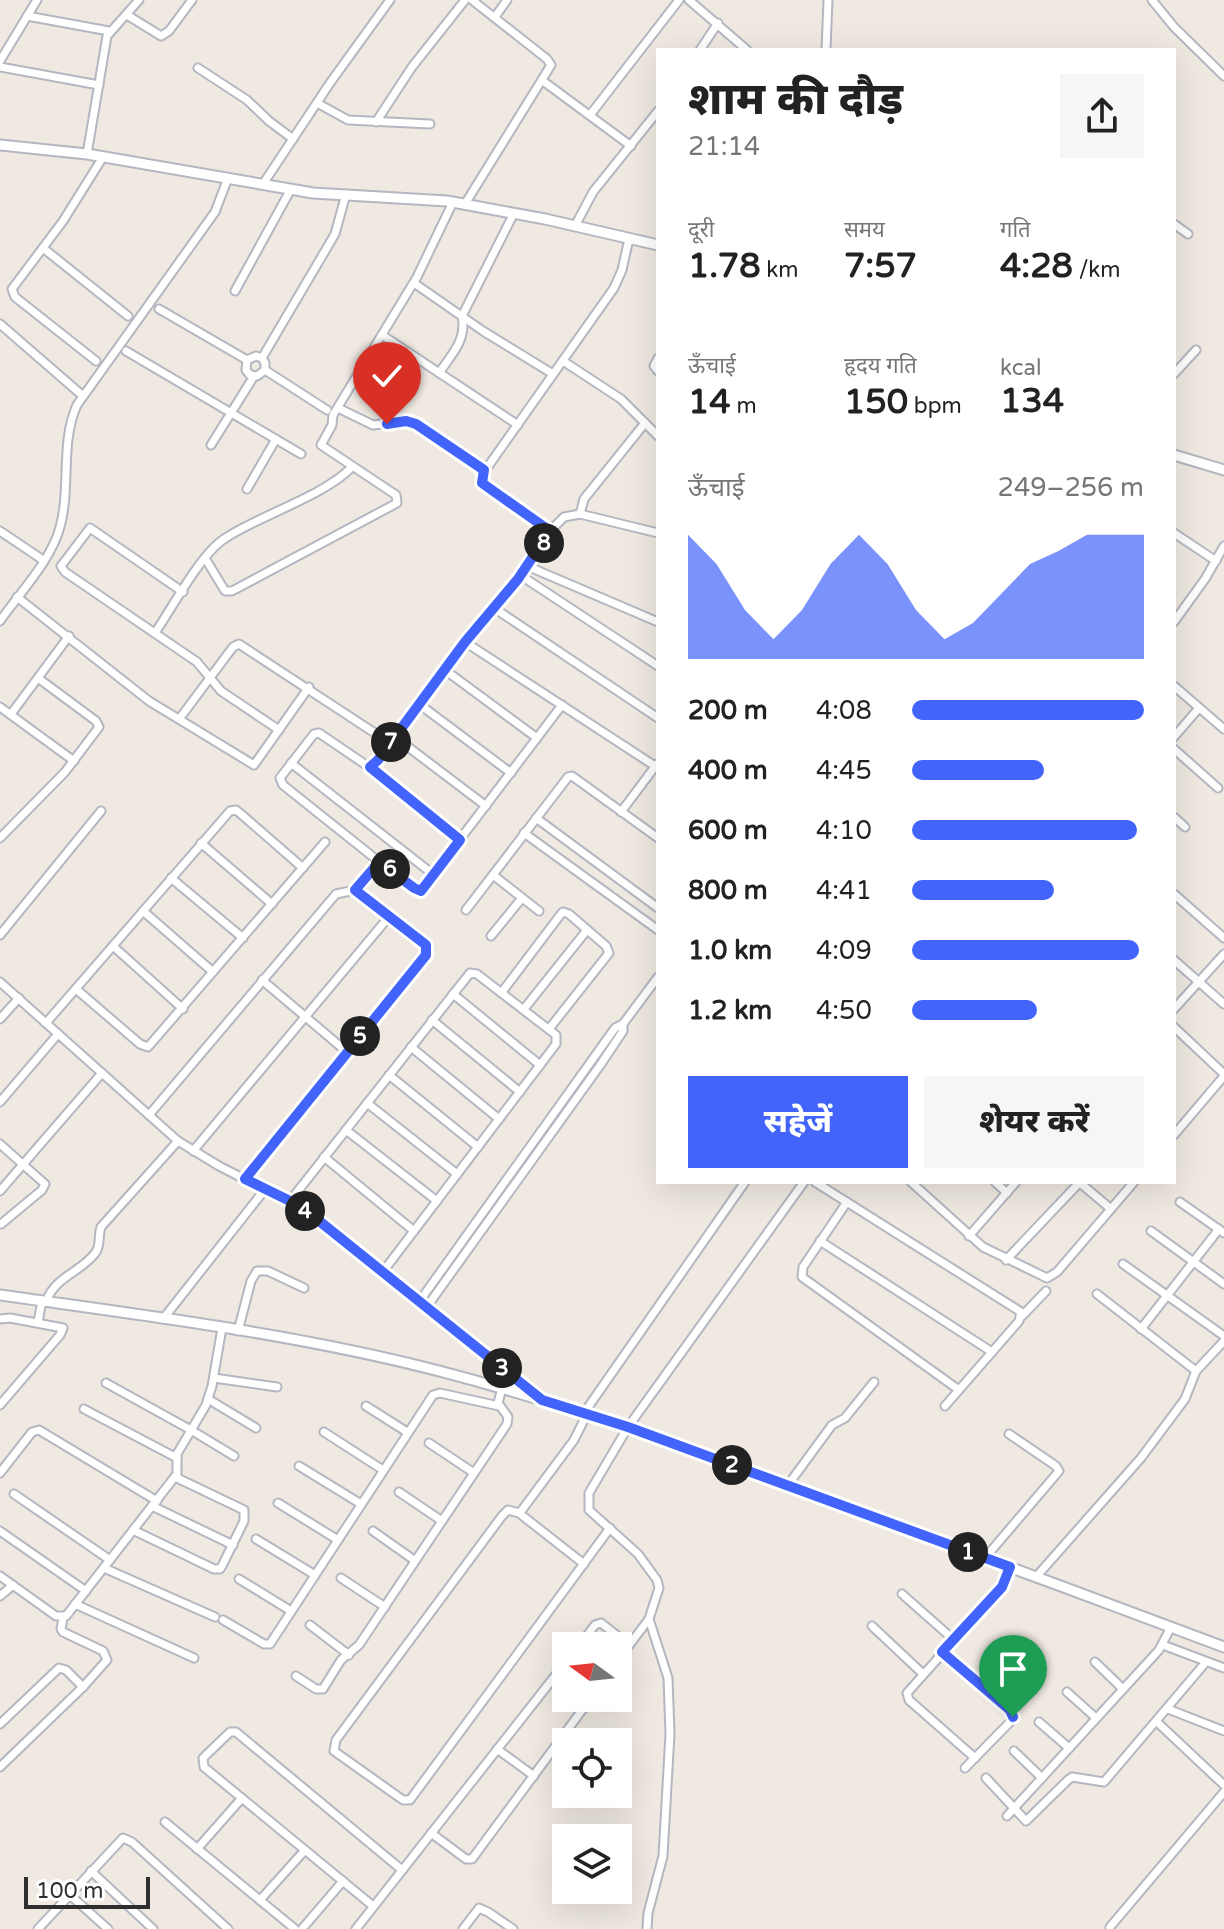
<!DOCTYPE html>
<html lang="hi">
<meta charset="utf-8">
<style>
:root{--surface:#fff;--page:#f6f6f6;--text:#222;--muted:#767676;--accent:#4264fb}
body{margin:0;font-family:"Varela Round","Noto Sans Devanagari",sans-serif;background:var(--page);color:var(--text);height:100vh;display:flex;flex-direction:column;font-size:30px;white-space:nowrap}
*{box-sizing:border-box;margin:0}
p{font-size:26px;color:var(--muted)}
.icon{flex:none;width:44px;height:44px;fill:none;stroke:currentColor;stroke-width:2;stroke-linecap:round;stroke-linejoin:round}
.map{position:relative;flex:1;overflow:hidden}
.side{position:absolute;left:656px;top:48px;width:520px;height:1136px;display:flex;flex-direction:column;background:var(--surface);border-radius:0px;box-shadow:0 8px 32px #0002}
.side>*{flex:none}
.needle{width:52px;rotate:285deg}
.controls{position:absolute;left:552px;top:1632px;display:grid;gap:16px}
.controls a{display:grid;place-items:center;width:80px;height:80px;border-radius:0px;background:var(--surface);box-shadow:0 8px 32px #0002;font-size:40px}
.scale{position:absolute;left:24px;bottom:20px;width:126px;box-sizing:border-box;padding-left:8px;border:4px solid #2e2e2e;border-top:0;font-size:22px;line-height:28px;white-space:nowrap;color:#2e2e2e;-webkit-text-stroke:6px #fff;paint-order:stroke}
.pin{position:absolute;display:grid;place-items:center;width:68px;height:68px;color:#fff;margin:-82px -34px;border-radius:50% 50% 50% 0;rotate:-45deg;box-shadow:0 0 8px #0007}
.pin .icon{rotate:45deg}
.km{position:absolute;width:40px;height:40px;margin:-20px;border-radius:50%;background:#222;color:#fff;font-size:22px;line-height:40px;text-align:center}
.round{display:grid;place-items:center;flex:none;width:84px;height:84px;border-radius:0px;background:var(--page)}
.headline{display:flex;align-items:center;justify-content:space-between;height:136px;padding:0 32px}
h1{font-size:44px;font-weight:800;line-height:60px}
.stats{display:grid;grid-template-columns:repeat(3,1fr);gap:12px;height:136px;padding:8px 32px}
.stats div{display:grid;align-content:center}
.stats b{font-size:34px;font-weight:800}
.stats small{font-size:22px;font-weight:400}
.stats p{font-size:22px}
.chart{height:224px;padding:16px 32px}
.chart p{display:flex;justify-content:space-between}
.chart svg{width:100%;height:144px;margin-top:8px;fill:var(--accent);opacity:.7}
.primary-button{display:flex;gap:16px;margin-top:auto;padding:16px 32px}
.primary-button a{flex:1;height:92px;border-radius:0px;background:var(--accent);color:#fff;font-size:32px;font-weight:800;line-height:92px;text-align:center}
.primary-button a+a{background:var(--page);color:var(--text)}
ul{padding:0 32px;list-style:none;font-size:26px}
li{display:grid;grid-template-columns:128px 96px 1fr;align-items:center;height:60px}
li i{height:20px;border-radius:10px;background:var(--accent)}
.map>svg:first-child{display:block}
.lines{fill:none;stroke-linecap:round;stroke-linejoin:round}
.street-casing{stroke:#b4b7c1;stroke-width:11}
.secondary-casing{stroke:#b4b7c1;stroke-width:13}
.street{stroke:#fff;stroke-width:7}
.secondary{stroke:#fff;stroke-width:9}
.route-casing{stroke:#fff;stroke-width:16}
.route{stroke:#4264fb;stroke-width:10}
</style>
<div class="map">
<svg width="1224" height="1929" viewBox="0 0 1224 1929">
<rect width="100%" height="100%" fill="#efe9e1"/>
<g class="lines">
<!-- street casing -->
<g class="street-casing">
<g id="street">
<polyline points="689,0 747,50"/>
<polyline points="1152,0 1174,27 1224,76"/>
<polyline points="127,15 161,36 169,31 192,0"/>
<polyline points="27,16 109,31"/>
<polyline points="495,17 507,0"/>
<polyline points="700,50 718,23"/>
<polyline points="826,50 828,0"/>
<polyline points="0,61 37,0"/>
<polyline points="0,67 99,85"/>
<polyline points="198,68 247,100 269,121 293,139"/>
<polyline points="543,81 631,146"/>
<polyline points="317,103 348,120 430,124"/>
<polyline points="590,115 679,0"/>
<polyline points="376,122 412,67 465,0"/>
<polyline points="87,154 107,36 139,0"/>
<polyline points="263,184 330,83 390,0"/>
<polyline points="465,204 551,65 547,59 472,0"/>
<polyline points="1174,224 1188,234"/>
<polyline points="575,226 593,192 658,111"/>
<polyline points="43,248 128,316"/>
<polyline points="414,283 483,331 553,374"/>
<polyline points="235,291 291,189"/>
<polyline points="159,309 247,360"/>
<polyline points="0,324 83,396"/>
<polyline points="382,335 518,425"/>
<polyline points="126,351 301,454"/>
<polyline points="262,358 256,356 247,360 246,370 250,375 257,376 265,370 265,363 262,358 335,234 346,194"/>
<polyline points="658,358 654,366 658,371"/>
<polyline points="96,361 15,297 12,289 63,221 103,157"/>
<polyline points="563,361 621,399 658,436"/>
<polyline points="265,370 327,410"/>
<path d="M439 373C452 354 467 340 462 316L514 213"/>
<polyline points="1174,374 1196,350"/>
<polyline points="338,408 373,425 406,421 416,424 484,470"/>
<polyline points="211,445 254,376"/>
<polyline points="247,489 276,439"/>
<polyline points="580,514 584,499 645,423"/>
<polyline points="0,531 43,560"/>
<polyline points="550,531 564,517 580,514 658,533"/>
<polyline points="1174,533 1216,561"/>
<polyline points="205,558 225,591 232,591 397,503 396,495 321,445 332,425 333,415 417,277 453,202"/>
<polyline points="527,566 658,622"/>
<polyline points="520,575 658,666"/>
<polyline points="183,592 90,528 61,566 65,572 197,662 221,691 279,730"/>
<polyline points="17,597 149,701 254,765 309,687"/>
<polyline points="494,608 658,718"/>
<path d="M0 621C19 594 52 559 60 527 71 488 60 442 77 405L215 212 228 178"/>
<polyline points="1174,622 1205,579 1224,546"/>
<path d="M155 633C172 608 200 555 224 539 260 515 324 496 352 467"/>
<polyline points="465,642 658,768"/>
<polyline points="445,670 537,738"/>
<polyline points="1174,686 1224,729"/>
<polyline points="419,704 511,773"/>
<polyline points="0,707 74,761"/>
<polyline points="11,714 69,636"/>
<polyline points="180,718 233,647 239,644 390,743"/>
<polyline points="395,737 486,806"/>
<polyline points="1174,737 1199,708"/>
<polyline points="1174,749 1218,788"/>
<polyline points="291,763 434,875"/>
<polyline points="370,767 460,840"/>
<polyline points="621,812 657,764"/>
<polyline points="1174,817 1185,827"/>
<polyline points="536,818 658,908"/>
<polyline points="524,833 658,930"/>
<polyline points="0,838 65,772 99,727 96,721 38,678"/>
<polyline points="201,843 272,904"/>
<polyline points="382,864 283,785 280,778 314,734 319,733 366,765 373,766 465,642 541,547 550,531 482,483 482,475 614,288 622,270 629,239"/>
<polyline points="493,875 539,911"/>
<polyline points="171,878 243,938"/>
<polyline points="1174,894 1224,938"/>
<polyline points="466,910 568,777 572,776 658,838"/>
<polyline points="143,911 213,972"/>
<polyline points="0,935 101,811"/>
<polyline points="491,936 522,898"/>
<polyline points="113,946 183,1009"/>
<polyline points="1174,960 1224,1004"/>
<polyline points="262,980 347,1052"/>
<polyline points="0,982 178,1141 219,1166 301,1208 538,1397"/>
<polyline points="76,989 140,1044 148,1047 325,842"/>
<polyline points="502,992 561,914 563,912 569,914 606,946 609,953 549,1029"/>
<polyline points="453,994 540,1065"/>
<polyline points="524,1009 587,930"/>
<polyline points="1174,1009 1224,954"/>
<polyline points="0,1019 19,998"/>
<polyline points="432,1020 520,1092"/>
<polyline points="46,1023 230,811 236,810 241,814 303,868"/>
<polyline points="1174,1027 1224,1074"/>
<polyline points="411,1047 499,1119"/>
<polyline points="389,1075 478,1147"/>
<polyline points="0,1102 58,1034"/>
<polyline points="367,1103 457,1174"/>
<polyline points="149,1115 336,894 355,890 374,868 382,864 417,891 423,888 562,705"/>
<polyline points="346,1130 437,1201"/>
<polyline points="1174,1135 1224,1076"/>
<polyline points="0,1144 45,1184 42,1190 1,1224"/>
<polyline points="193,1151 387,919 387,914 355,890"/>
<polyline points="324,1157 414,1231"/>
<polyline points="245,1179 426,955 426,945 387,914"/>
<polyline points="815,1182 1021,1312 1019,1321 945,1406"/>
<polyline points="911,1182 983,1247 1047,1278 1057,1272 1134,1182"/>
<polyline points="995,1182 1007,1193"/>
<polyline points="1079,1182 1111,1209"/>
<polyline points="0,1191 102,1073"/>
<polyline points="290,1201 470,973 477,974 556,1035 556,1044 382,1273"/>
<polyline points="847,1202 803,1267 802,1277 959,1390"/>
<polyline points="1180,1202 1224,1233"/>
<polyline points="1151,1231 1224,1284"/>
<polyline points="969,1236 1016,1182"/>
<polyline points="820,1241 992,1352"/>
<polyline points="1006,1260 1079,1183"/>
<polyline points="1123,1264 1224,1336"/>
<polyline points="1097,1294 1196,1371"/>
<path d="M46 1302C55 1276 82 1272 96 1252 101 1244 98 1235 101 1227L178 1141"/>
<polyline points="419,1302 615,1028 623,1024 658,977"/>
<polyline points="426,1308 601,1064 623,1031 623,1024"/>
<polyline points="1022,1316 1046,1291"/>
<polyline points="0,1319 10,1318 63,1328 60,1335 0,1405"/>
<polyline points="163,1319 266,1188"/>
<polyline points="38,1322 42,1301"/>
<polyline points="1141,1329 1219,1229"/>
<polyline points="238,1331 251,1281 257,1271 268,1271 304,1288"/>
<polyline points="214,1378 277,1387"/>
<polyline points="106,1383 191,1430 234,1456"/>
<polyline points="208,1399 256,1428"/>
<polyline points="366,1406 407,1432"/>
<polyline points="84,1409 177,1458"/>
<polyline points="584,1413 745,1182"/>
<polyline points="587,1414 574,1440 522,1510 519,1513 508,1510 502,1516 336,1740 334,1751 403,1800 410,1800 610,1528"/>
<polyline points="324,1432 383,1470"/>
<polyline points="429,1443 474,1473"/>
<polyline points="299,1466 361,1504"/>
<polyline points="0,1473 32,1432 39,1430 157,1501"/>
<polyline points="788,1485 832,1425 845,1418 874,1382"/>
<polyline points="399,1492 442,1521"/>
<polyline points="14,1494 110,1560"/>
<polyline points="278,1503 338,1540"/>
<polyline points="152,1506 233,1545"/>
<polyline points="519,1513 584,1564"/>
<polyline points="133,1530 214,1569 220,1569 222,1566 244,1521 244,1510 175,1477"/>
<polyline points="0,1531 86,1591"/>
<polyline points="373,1531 414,1560"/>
<polyline points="256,1539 315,1575"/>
<polyline points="985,1558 1059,1471 1056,1466 1009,1434"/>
<polyline points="104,1568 215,1617"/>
<polyline points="0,1576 56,1616 66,1616 177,1474 177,1454 206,1405 212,1386 222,1328"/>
<polyline points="1036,1577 1141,1458 1185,1399 1196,1371 1224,1341"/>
<polyline points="341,1578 385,1607"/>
<polyline points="239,1579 291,1611"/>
<polyline points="902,1594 954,1640"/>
<polyline points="0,1596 13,1585"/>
<polyline points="75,1604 194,1658"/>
<polyline points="223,1620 264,1644 270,1644 433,1395 440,1393 499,1406"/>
<polyline points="310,1625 349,1655"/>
<polyline points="872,1626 923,1674"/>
<polyline points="1163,1645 1224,1668"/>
<polyline points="579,1646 595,1625 601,1623 629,1645"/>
<polyline points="942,1652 1013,1713 1011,1721 965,1768"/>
<polyline points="618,1660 649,1619"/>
<polyline points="1095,1662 1123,1689"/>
<polyline points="296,1676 316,1689 323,1689 341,1660 359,1645 507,1424 508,1417 498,1403 502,1388"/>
<polyline points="1067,1692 1096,1718"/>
<polyline points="1168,1709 1224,1731"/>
<polyline points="1039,1722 1069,1748"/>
<polyline points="1157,1722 1224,1785"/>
<polyline points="0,1724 59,1668 66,1670 83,1687"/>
<polyline points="497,1749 534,1776"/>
<polyline points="1014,1751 1042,1778"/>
<polyline points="975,1758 909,1700 907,1693 1002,1587 1010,1567"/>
<polyline points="0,1767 83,1687 107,1660 103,1651 63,1632 61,1629 63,1618"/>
<polyline points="986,1778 1026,1821 1068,1780 1072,1777 1104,1782 1206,1662"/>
<polyline points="1007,1816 1159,1650 1171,1627"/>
<polyline points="165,1822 295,1929"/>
<polyline points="431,1833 466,1859 472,1859 591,1698"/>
<polyline points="197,1849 242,1798"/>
<polyline points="91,1871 153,1929"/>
<polyline points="69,1894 108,1929"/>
<polyline points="260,1900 305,1850"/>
<polyline points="373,1906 204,1767 203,1758 230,1732 236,1732 402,1870"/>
<polyline points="1110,1927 1224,1792"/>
<polyline points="38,1929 123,1838 132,1842 228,1929"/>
<polyline points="302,1929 343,1881"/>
<polyline points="356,1929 566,1662"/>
<polyline points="463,1929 479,1908 488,1912 513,1929"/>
<polyline points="647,1929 648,1913 663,1856 670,1734 668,1678 649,1619 659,1588 657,1580 638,1554 589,1510 589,1493 628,1427 804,1182"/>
</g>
</g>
<!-- secondary casing -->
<g class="secondary-casing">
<g id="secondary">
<polyline points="0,145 87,154 313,193 447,201 545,219 658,245"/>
<polyline points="1174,455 1224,470"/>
<path d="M0 1295C148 1316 298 1334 443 1372 577 1407 708 1455 839 1504 967 1551 1096 1599 1224 1647"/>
</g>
</g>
<!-- street -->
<use href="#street" class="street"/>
<!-- secondary -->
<use href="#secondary" class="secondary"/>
</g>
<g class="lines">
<!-- route casing -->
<g class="route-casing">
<polyline id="route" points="387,424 406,421 416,424 484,470 482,483 550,531 518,579 465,642 378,760 370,767 460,840 421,891 414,888 382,864 374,868 355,890 426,945 426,955 245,1179 290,1201 313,1216 542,1400 628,1427 1010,1567 1002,1587 942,1652 1010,1710 1013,1717"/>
</g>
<!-- route -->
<use href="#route" class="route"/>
</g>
</svg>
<div class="controls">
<a><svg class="needle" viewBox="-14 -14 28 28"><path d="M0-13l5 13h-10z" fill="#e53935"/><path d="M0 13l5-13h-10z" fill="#767676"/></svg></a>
<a><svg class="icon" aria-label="locate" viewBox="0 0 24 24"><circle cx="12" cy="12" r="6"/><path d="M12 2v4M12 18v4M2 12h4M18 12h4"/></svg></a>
<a><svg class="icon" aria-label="layers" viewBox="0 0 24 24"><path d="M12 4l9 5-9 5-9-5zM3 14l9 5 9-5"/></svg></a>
</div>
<div class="scale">100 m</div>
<div class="pin" style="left:1013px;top:1717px;background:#1e9e55"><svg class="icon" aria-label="arrive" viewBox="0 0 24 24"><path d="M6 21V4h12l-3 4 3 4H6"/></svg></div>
<div class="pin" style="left:387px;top:424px;background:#d93025"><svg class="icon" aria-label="check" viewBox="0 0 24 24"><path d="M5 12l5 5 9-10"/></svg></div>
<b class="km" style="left:968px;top:1552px">1</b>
<b class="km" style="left:732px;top:1465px">2</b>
<b class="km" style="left:502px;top:1368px">3</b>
<b class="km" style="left:305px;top:1211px">4</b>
<b class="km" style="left:360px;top:1036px">5</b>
<b class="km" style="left:390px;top:869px">6</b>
<b class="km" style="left:391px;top:742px">7</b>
<b class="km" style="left:544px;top:543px">8</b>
<section class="side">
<div class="headline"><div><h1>शाम की दौड़</h1><p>21:14</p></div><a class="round"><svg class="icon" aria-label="share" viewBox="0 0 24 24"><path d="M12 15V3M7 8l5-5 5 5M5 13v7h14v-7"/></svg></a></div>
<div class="stats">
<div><p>दूरी</p><b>1.78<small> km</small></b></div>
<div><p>समय</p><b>7:57</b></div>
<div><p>गति</p><b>4:28<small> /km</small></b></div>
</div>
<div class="stats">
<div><p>ऊँचाई</p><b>14<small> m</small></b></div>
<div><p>हृदय गति</p><b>150<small> bpm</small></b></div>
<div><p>kcal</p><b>134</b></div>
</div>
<div class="chart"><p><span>ऊँचाई</span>249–256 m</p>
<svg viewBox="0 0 160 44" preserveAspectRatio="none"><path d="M0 44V6L10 15L20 29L30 38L40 29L50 15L60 6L70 15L80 29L90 38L100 33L110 24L120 15L130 11L140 6L150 6L160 6V44z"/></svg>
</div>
<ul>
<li><b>200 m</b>4:08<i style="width:100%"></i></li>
<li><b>400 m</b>4:45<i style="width:57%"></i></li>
<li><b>600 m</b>4:10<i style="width:97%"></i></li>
<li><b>800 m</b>4:41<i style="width:61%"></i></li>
<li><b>1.0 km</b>4:09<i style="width:98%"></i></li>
<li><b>1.2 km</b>4:50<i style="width:54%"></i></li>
</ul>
<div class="primary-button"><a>सहेजें</a><a>शेयर करें</a></div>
</section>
</div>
